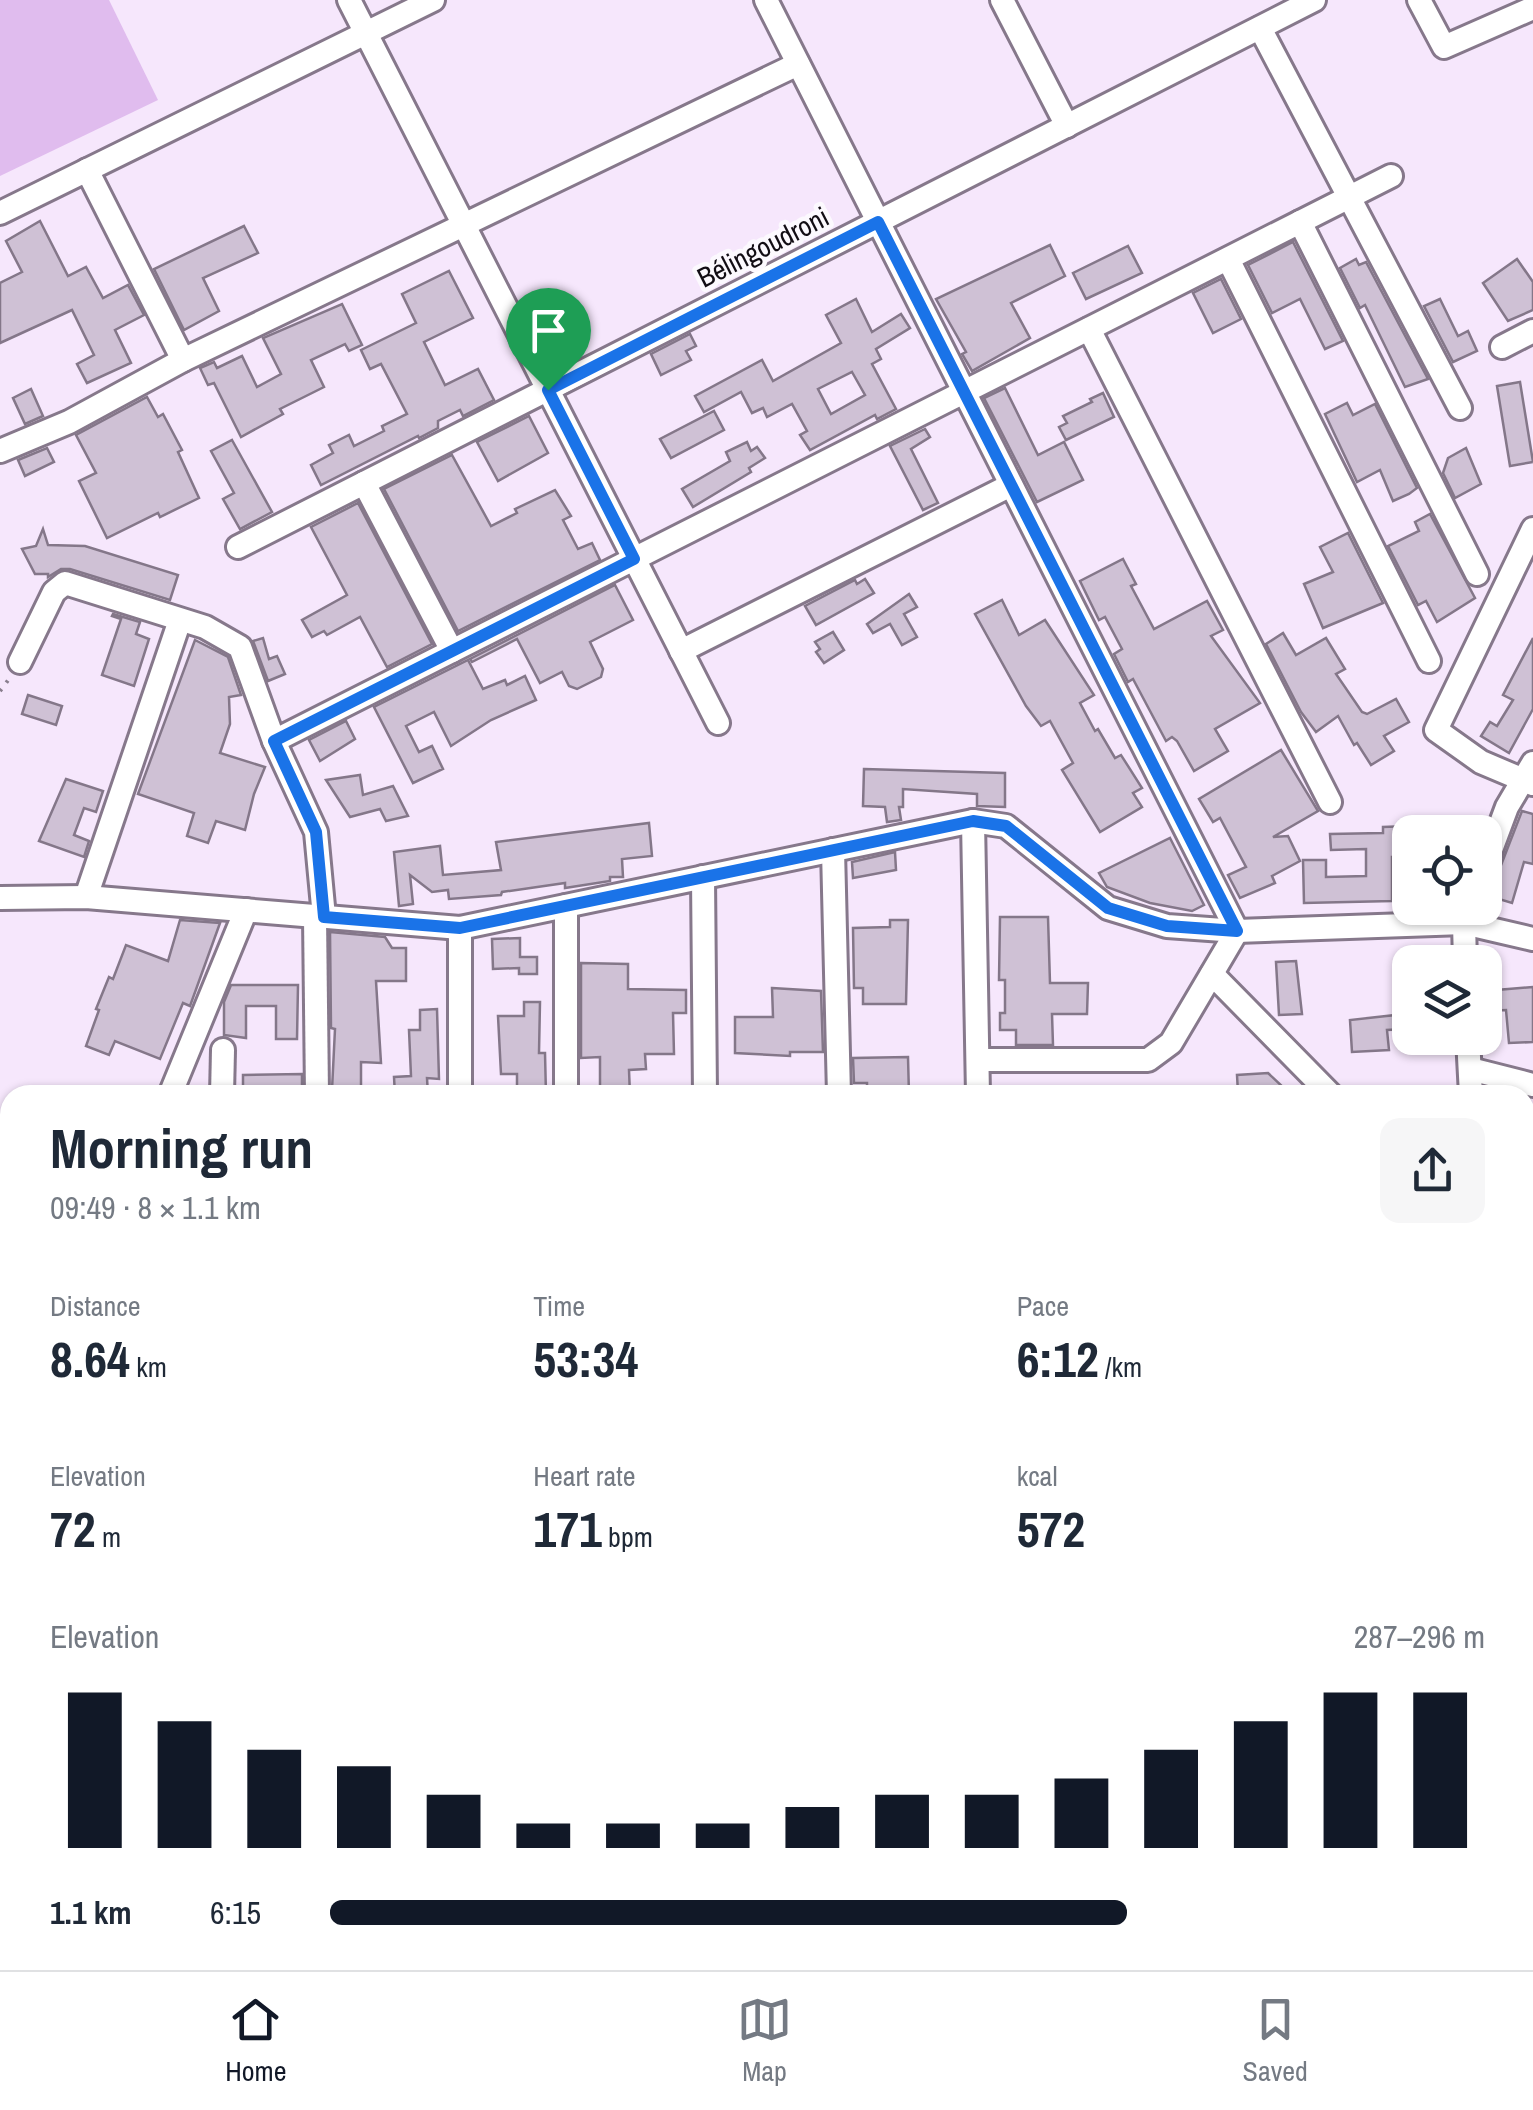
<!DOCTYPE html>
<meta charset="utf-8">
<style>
:root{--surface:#fff;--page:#f6f6f7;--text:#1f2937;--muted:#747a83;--line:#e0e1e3;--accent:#111827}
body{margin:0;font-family:"Archivo Narrow",sans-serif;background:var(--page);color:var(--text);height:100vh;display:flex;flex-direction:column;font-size:38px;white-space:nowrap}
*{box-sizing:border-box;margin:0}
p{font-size:32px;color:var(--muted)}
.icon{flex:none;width:55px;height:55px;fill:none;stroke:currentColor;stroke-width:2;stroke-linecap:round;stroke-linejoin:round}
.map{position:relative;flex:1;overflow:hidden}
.panel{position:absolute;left:0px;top:1085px;width:1535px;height:885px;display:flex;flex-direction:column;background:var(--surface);border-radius:30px 30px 0 0;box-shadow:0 2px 8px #0004}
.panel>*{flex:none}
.fabs{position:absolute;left:1392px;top:815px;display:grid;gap:20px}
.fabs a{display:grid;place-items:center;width:110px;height:110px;border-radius:20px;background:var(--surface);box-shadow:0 2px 8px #0004;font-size:50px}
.pin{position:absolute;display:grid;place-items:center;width:85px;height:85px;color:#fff;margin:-102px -42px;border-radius:50% 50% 50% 0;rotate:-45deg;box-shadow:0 0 10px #0007}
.pin .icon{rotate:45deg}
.round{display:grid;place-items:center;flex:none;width:105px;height:105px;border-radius:20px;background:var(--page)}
.headline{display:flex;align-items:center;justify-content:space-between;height:170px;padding:0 50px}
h1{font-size:55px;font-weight:700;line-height:75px}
.metrics{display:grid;grid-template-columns:repeat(3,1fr);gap:15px;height:170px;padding:10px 50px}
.metrics div{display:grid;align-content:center}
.metrics b{font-size:50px;font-weight:700}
.metrics small{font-size:28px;font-weight:400}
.metrics p{font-size:28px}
.chart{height:280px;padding:20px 50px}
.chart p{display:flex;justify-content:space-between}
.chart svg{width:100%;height:180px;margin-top:10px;stroke:var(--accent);stroke-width:6}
ul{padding:0 50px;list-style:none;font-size:32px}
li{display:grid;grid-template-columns:160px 120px 1fr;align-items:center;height:75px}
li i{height:25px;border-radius:12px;background:var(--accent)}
.menu{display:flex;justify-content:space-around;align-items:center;height:140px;border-top:2px solid var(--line);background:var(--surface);font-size:28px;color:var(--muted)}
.menu a{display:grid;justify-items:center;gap:5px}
.menu .current{color:var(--accent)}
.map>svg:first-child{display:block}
.green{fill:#e0bcee}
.building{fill:#cfc1d5;stroke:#847789;stroke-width:2.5;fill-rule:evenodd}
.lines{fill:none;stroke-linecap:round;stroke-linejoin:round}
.minor-casing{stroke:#86788b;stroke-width:28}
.path{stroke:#897e8d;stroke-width:4;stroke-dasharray:2.5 8;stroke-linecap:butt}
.minor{stroke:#fff;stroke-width:22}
.route-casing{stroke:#fff;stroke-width:20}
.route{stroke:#1a73e8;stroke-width:12}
.labels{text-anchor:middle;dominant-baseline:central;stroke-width:9;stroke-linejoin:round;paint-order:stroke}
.street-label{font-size:28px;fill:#120d14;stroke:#fcf9fe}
</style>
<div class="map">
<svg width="1533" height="1970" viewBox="0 0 1533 1970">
<rect width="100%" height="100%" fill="#f6e7fc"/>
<!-- green -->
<polygon class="green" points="0,0 109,0 158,100 0,176"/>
<!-- building -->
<g class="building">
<polygon points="40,221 68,276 86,267 103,298 128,285 144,315 115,330 131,363 87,383 77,364 94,355 72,310 0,343 0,283 22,272 6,241"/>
<polygon points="244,226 258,253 203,278 219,311 184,330 154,269"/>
<polygon points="1293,242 1343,341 1325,349 1300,299 1272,313 1248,265"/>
<polygon points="1050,245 1065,276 1011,303 1030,338 972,371 962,354 966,352 936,299"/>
<polygon points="1128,246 1142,273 1086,299 1073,273"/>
<polygon points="1356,259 1359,265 1366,262 1428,379 1405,387 1365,305 1360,308 1340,268"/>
<polygon points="1517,259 1533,282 1533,310 1508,321 1483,283"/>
<polygon points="449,271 473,318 424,342 445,385 478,369 494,400 463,416 460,410 438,421 438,428 419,438 418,436 321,485 311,465 333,453 329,445 349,435 354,446 384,431 382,426 407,414 381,364 370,369 361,350 416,323 402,294"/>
<polygon points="1221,279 1241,319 1213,333 1193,293"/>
<path d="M856 299 872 332 901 314 910 328 876 349 881 359 872 364 896 409 877 419 875 415 810 450 800 435 807 431 792 404 767 417 763 408 752 413 741 392 704 412 695 396 762 360 773 381 841 343 826 315ZM852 372 865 395 831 414 818 389Z"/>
<polygon points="1440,299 1458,336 1468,331 1477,351 1453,362 1424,306"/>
<polygon points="342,304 362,345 349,351 345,344 311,360 324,387 280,409 283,414 241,437 214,383 208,385 200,368 214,362 217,368 242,356 257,387 281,374 263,338"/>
<polygon points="690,334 696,346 686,351 691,360 661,375 651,354"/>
<polygon points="1520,382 1533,462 1510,466 1497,386"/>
<polygon points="1005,388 1038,455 1064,442 1083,480 1037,502 984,398"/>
<polygon points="31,389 43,416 25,424 13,398"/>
<polygon points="1103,393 1114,417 1066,440 1059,427 1067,423 1063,416 1092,402 1090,399"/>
<polygon points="147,397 158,417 163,414 182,450 178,452 199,498 160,517 158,513 107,538 79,481 96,473 76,435"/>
<polygon points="1347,403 1353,415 1375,404 1417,488 1409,494 1393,501 1380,470 1357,482 1325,414"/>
<polygon points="714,411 724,430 671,458 660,439"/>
<polygon points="529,416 548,453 498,481 477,442"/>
<polygon points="925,429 930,437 911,449 938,503 923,510 890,446"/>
<polygon points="232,440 272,512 240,529 223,499 234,493 211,451"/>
<polygon points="747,442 751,451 757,447 765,458 749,468 751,472 693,507 682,489 730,461 726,452"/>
<polygon points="47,448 54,462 25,476 18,460"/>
<polygon points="1466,448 1481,484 1455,498 1443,473 1448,458"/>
<polygon points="452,455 491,526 517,513 515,509 555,490 571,516 563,520 578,549 592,543 600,560 458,631 384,489"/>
<polygon points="358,503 432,644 387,667 360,617 327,635 324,631 312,637 302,620 347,595 311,527"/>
<polygon points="1430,514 1475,598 1437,622 1426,601 1418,605 1388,546 1419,531 1415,522"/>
<polygon points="43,529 48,545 85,546 178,575 170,600 70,569 61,569 48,577 48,574 35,574 22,549 36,546"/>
<polygon points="1348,533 1383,603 1323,628 1304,584 1333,572 1320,547"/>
<polygon points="1123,559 1136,584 1131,586 1154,629 1207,601 1223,630 1211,636 1260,703 1215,729 1228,751 1194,771 1177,741 1172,737 1166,741 1133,679 1128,682 1114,654 1122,649 1105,617 1099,620 1080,581"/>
<polygon points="865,579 874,593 816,625 805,606 855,580 857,584"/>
<polygon points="615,585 633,620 590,642 603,669 601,677 577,689 569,686 562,672 540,683 517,639 472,662 470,659"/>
<polygon points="909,594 917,607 904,614 917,637 902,645 890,624 873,633 867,624"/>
<polygon points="1002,600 1019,635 1045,620 1094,695 1080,703 1095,731 1098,729 1115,758 1121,755 1142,788 1133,793 1142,807 1100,832 1062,770 1073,763 1050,721 1041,726 1026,706 975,614"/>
<polygon points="113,614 140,622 136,634 149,639 134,686 102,675 121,619 112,616"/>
<polygon points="833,632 844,650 824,663 816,652 820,649 815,642"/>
<polygon points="1283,633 1296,655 1326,638 1345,669 1336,674 1362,712 1367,714 1396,699 1409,722 1384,736 1394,751 1371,765 1357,743 1354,745 1338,716 1316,732 1301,712 1266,644"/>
<polygon points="263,638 269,659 277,656 285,674 268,681 253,641"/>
<polygon points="1533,638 1533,709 1509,753 1481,736 1490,722 1497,726 1513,700 1503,695"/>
<polygon points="195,640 228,657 241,695 229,697 230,724 220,753 265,767 254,794 245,830 216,821 208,843 187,836 194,813 138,794"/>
<polygon points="468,660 483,689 505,680 507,685 525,676 536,700 491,720 451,746 434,712 406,726 419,752 432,746 443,769 413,783 374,707"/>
<polygon points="28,695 62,706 56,725 22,714"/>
<polygon points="346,721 355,739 320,761 309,740"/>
<polygon points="1281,750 1318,811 1273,837 1288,836 1300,861 1272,876 1275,883 1240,898 1228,875 1246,867 1220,818 1213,822 1199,799"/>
<polygon points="864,769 1005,773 1005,807 977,806 977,794 903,789 903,807 899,807 901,820 887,822 885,807 863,806"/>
<polygon points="360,775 363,795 393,786 408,816 386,821 380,809 350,817 326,780"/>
<polygon points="66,779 103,791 96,812 84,808 74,835 89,841 84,857 39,841"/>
<polygon points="1522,811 1533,814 1533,864 1524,862 1512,903 1489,896"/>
<polygon points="649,823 652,856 622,859 623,877 610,877 610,881 565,888 565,883 502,892 501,895 449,899 448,890 432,892 410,875 413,904 399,906 394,852 440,846 443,875 501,870 496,842"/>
<polygon points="1410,826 1410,857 1392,857 1392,901 1304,903 1303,860 1326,860 1326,877 1366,876 1366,849 1331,850 1330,834 1383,833 1383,827"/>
<polygon points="1170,838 1204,905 1192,911 1150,903 1107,887 1099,873"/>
<polygon points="895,852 896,870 853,878 852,862"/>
<polygon points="1000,917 1048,917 1050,983 1088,983 1087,1014 1052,1014 1053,1045 1016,1045 1016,1030 1000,1030 1000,1013 1005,1013 1005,980 999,980"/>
<polygon points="180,920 220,923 190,1006 183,1003 160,1059 115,1041 109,1055 86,1046 99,1010 96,1009 109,977 113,979 126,945 168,961"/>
<polygon points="890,920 908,920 906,1004 863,1004 863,988 854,988 853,928 890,927"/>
<polygon points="330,932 385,937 392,948 406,948 406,981 376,981 381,1063 361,1062 361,1090 332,1090 335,1029 331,1028"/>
<polygon points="520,938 520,957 537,957 537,974 519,974 519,968 493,969 492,939"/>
<polygon points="1296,961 1302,1014 1279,1015 1276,962"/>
<polygon points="581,963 628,964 628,989 686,990 686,1013 673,1013 674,1054 645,1054 646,1069 629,1070 630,1095 600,1095 600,1057 581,1058"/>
<polygon points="231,985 298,985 297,1039 276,1039 276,1006 246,1006 246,1038 224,1035 224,1002"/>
<polygon points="1533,987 1533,1042 1509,1043 1506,1010 1485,1011 1485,991"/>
<polygon points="772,988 821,991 823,1052 790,1052 790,1056 735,1053 735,1017 773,1017"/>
<polygon points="524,1002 540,1002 539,1053 545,1053 546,1095 517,1095 517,1074 501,1074 498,1016 524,1016"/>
<polygon points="437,1009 439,1079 427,1078 428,1095 395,1095 394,1077 411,1076 409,1030 420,1030 420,1010"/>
<polygon points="1405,1014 1406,1029 1387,1030 1389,1050 1352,1052 1350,1020"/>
<polygon points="908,1057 909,1095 867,1095 867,1083 854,1083 853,1058"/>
<polygon points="1268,1073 1285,1089 1238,1093 1237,1075"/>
<polygon points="302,1074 302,1090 243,1091 243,1075"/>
</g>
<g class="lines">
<!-- minor casing -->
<g class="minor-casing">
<g id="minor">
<polyline points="349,0 718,723"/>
<polyline points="766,0 1237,931"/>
<polyline points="1002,0 1067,126"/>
<polyline points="1419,0 1444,47 1533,8"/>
<polyline points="1260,28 1460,408"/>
<polyline points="87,170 183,360"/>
<polyline points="0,213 433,0"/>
<polyline points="1300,222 1477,574"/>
<polyline points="1228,259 1429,661"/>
<polyline points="1089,329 1330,802"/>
<polyline points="1502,347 1533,331"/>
<polyline points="0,451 69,422 183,360 798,64"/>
<polyline points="364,483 452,651"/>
<polyline points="1533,529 1436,730 1481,762 1533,784"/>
<polyline points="238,547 1314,0"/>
<polyline points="681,651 1011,485"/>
<polyline points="20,662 54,592 65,583 205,627 240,647 274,741 316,832 324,917"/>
<polyline points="274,741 1391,176"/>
<polyline points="973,821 978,1095"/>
<polyline points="833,850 839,1095"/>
<polyline points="1485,866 1507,807 1533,763"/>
<polyline points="703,877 705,1095"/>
<polyline points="86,897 180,620"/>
<polyline points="0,898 86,897 460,928 973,821 1006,826 1108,908 1167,926 1237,931 1464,923 1533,939"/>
<polyline points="566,906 566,1095"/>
<polyline points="315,916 317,1095"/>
<polyline points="1465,962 1464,923 1470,908"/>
<polyline points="1212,974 1331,1095"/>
<polyline points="1468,1038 1471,1095"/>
<polyline points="978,1060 1148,1060 1171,1043 1237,931"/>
<polyline points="1470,1069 1533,1085"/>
<polyline points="170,1095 246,910"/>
<polyline points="222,1095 223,1050"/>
<polyline points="460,1095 460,928"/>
<polyline points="1525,1229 1533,1231"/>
<polyline points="1525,1369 1533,1371"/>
<polyline points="0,1444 10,1444"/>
<polyline points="1525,1513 1533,1515"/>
<polyline points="0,1644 10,1645"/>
<polyline points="1525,1655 1533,1657"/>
<polyline points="1525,1795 1533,1797"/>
<polyline points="0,1860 10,1860"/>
<polyline points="1525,1947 1533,1949"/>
<polyline points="1505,1960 1506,1970"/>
<polyline points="52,1970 52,1960"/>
<polyline points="252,1970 253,1960"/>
<polyline points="688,1970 688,1960"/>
<polyline points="1141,1970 1141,1960"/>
<polyline points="1291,1970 1293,1960"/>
</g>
</g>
<!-- path -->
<polyline class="path" points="0,691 9,679"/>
<!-- minor -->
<use href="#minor" class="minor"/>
</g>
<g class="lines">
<!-- route casing -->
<g class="route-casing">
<polygon id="route" points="878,222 1237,931 1167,926 1108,908 1006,826 973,821 460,928 324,917 316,832 274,741 634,559 548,390"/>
</g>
<!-- route -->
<use href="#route" class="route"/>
</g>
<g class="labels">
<!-- street labels -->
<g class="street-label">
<text transform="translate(763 247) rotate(-27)">Bélingoudroni</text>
</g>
</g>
</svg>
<div class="fabs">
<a><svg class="icon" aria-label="locate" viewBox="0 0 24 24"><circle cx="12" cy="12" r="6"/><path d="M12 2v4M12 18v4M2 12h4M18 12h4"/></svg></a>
<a><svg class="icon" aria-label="layers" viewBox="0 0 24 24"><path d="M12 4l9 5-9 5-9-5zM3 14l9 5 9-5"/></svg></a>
</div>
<div class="pin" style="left:548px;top:390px;background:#1e9e55"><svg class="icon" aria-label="arrive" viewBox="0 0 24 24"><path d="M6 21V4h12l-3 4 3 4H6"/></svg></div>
<section class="panel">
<div class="headline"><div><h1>Morning run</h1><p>09:49 · 8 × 1.1 km</p></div><a class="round"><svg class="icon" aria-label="share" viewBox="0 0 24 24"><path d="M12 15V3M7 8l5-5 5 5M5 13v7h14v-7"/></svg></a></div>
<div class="metrics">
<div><p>Distance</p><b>8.64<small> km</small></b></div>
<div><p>Time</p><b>53:34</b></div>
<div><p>Pace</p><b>6:12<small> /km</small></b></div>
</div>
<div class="metrics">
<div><p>Elevation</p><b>72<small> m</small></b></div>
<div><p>Heart rate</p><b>171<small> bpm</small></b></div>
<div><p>kcal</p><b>572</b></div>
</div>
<div class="chart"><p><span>Elevation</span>287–296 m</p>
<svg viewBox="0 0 160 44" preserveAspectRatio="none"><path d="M5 44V6M15 44V13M25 44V20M35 44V24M45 44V31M55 44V38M65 44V38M75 44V38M85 44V34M95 44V31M105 44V31M115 44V27M125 44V20M135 44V13M145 44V6M155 44V6"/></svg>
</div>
<ul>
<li><b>1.1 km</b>6:15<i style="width:69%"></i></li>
</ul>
</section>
</div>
<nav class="menu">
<a class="current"><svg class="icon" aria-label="home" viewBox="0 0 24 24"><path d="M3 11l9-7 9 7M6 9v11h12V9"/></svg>Home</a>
<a><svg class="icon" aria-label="map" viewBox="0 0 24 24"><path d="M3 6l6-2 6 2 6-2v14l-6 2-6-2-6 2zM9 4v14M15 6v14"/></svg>Map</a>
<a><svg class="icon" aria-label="saved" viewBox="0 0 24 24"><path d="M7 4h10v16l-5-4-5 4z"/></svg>Saved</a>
</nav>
